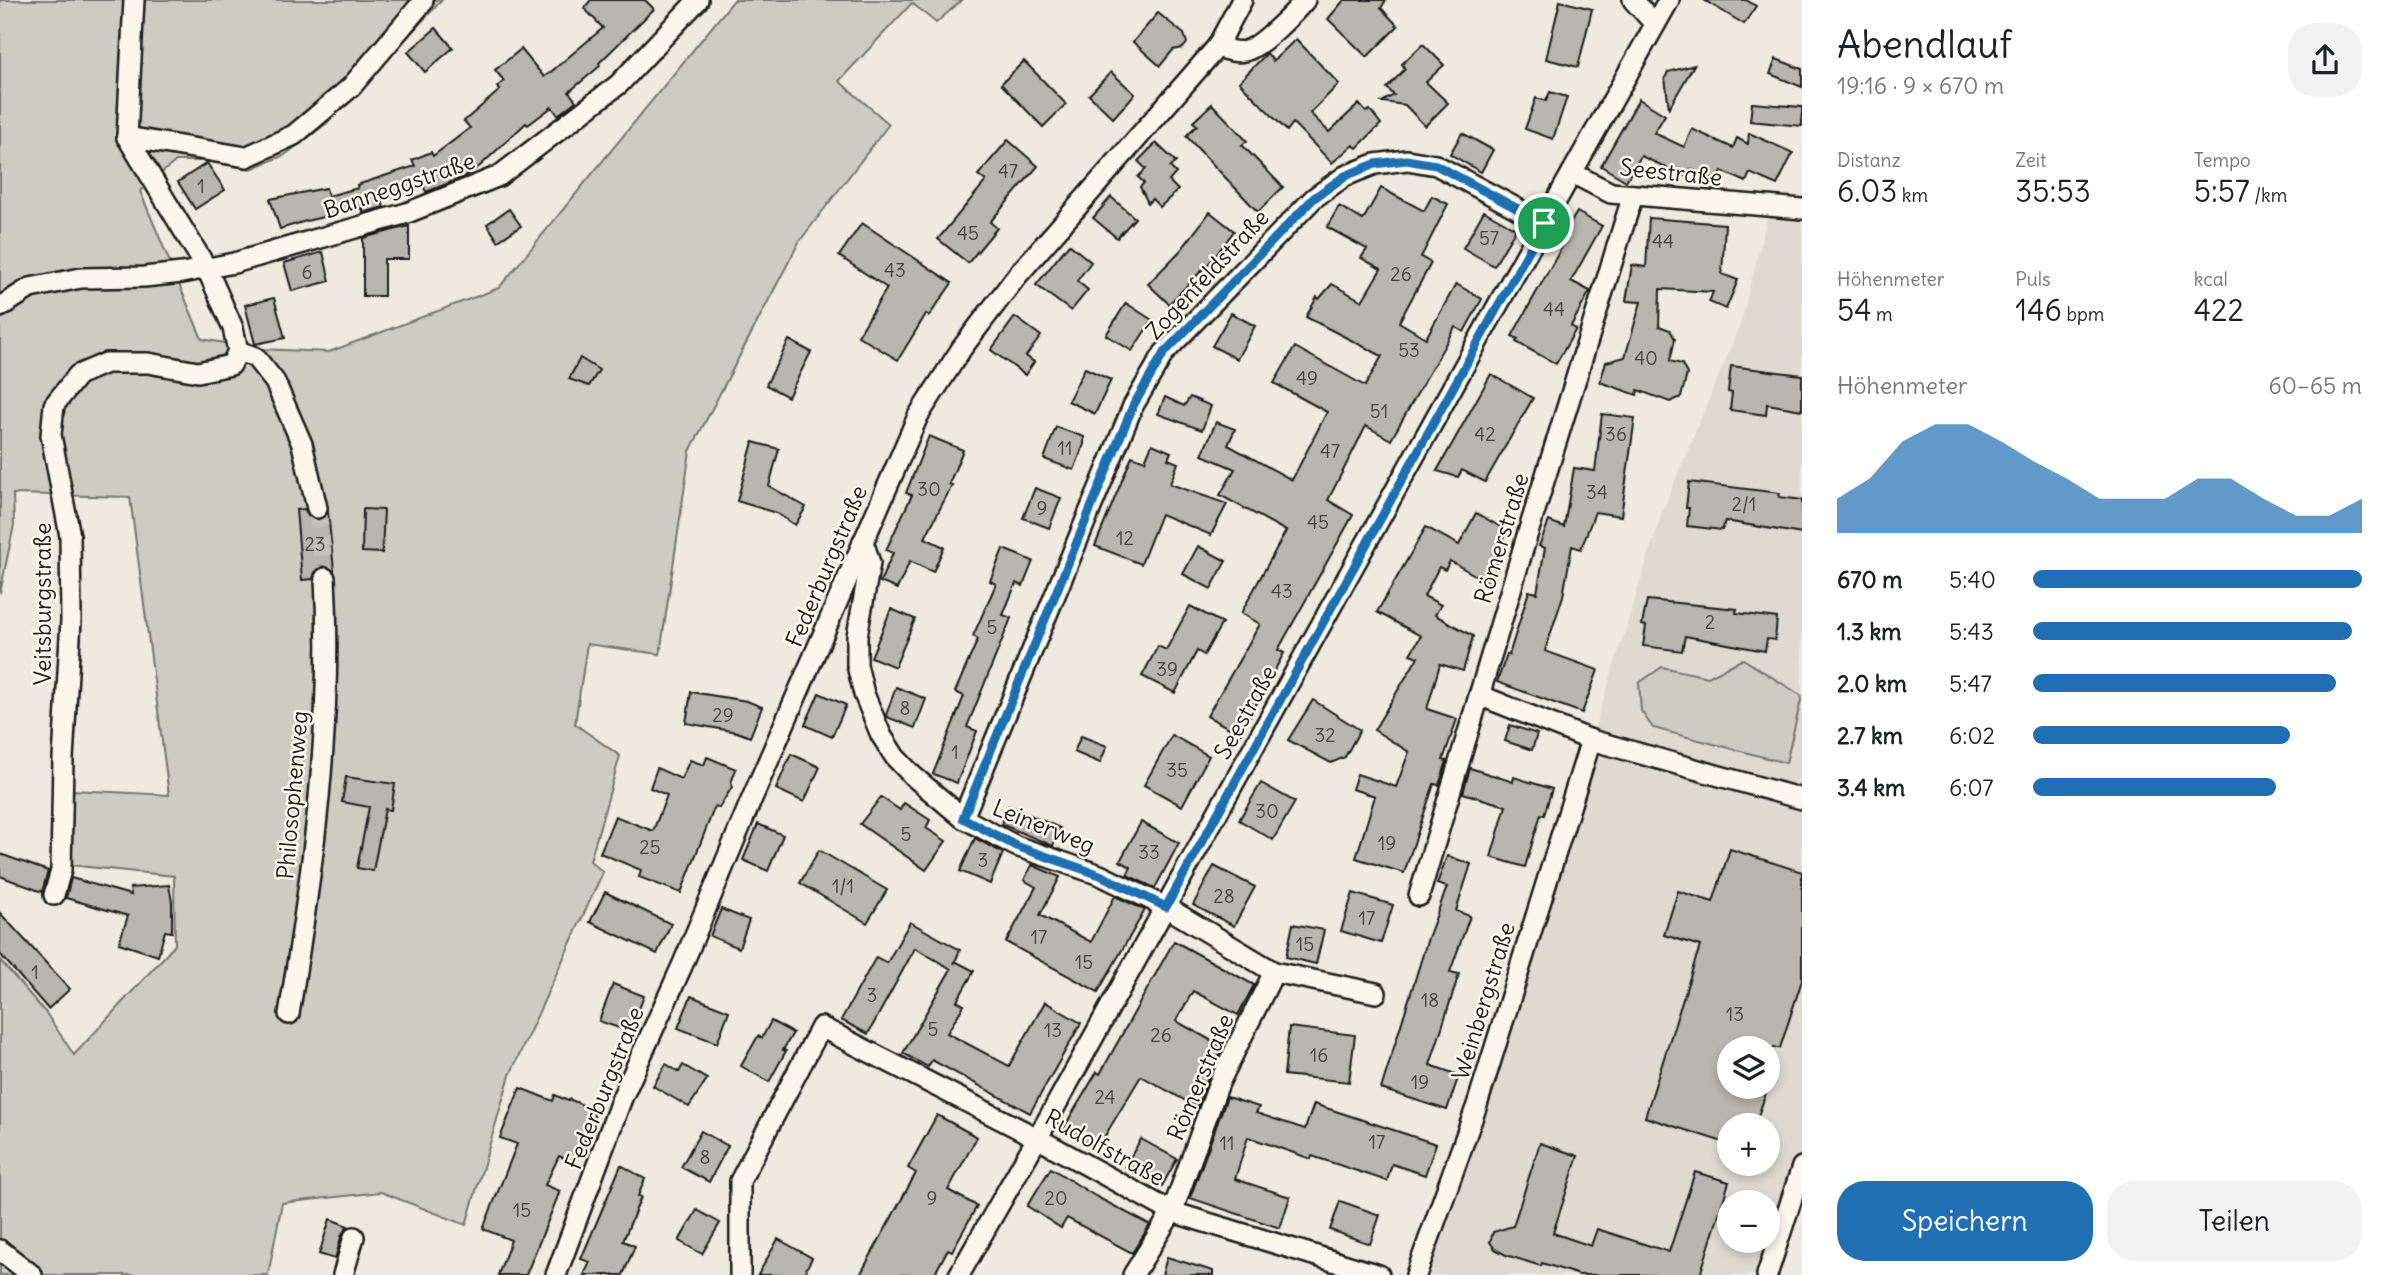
<!DOCTYPE html>
<html lang="de">
<meta charset="utf-8">
<style>
:root{--surface:#fff;--page:#f2f2f2;--text:#202124;--muted:#757577;--accent:#1f6fb2}
body{margin:0;font-family:Delius,sans-serif;background:var(--page);color:var(--text);height:100vh;display:flex;flex-direction:column;font-size:26px;white-space:nowrap}
*{box-sizing:border-box;margin:0}
p{font-size:23px;color:var(--muted)}
.icon{flex:none;width:38px;height:38px;fill:none;stroke:currentColor;stroke-width:2;stroke-linecap:round;stroke-linejoin:round}
.map{position:relative;flex:1;overflow:hidden}
.drawer{display:flex;flex-direction:column;background:var(--surface);width:595px}
.drawer>*{flex:none}
.fabs{position:absolute;left:1717px;top:1036px;display:grid;gap:14px}
.fabs a{display:grid;place-items:center;width:63px;height:63px;border-radius:50%;background:var(--surface);box-shadow:0 4px 10px #0003;font-size:35px}
.pin{position:absolute;display:grid;place-items:center;width:60px;height:60px;color:#fff;margin:-30px;border:4px solid #fff;border-radius:50%;box-shadow:0 2px 7px #0007}
.round{display:grid;place-items:center;flex:none;width:74px;height:74px;border-radius:28px;background:var(--page)}
.head{display:flex;align-items:center;justify-content:space-between;height:119px;padding:0 35px}
h1{font-size:38px;font-weight:600;line-height:52px}
.figures{display:grid;grid-template-columns:repeat(3,1fr);gap:10px;height:119px;padding:7px 35px}
.figures div{display:grid;align-content:center}
.figures b{font-size:30px;font-weight:600}
.figures small{font-size:19px;font-weight:400}
.figures p{font-size:19px}
.chart{height:196px;padding:14px 35px}
.chart p{display:flex;justify-content:space-between}
.chart svg{width:100%;height:126px;margin-top:7px;fill:var(--accent);opacity:.7}
.action{display:flex;gap:14px;margin-top:auto;padding:14px 35px}
.action a{flex:1;height:80px;border-radius:28px;background:var(--accent);color:#fff;font-size:28px;font-weight:600;line-height:80px;text-align:center}
.action a+a{background:var(--page);color:var(--text)}
ul{padding:0 35px;list-style:none;font-size:23px}
li{display:grid;grid-template-columns:112px 84px 1fr;align-items:center;height:52px}
li i{height:18px;border-radius:9px;background:var(--accent)}
main{display:flex;flex:1;min-height:0}
.map>svg:first-child{display:block}
.built{fill:#dedad1;fill-rule:evenodd}
.green{fill:#ceccc2;stroke:#75746f;stroke-width:2}
.building{fill:#b9b6af;stroke:#1c1c1c;stroke-width:2}
.lines{fill:none;stroke-linecap:round;stroke-linejoin:round}
.street-tunnel{stroke:#c4c1b8;stroke-width:19;stroke-dasharray:19 10;stroke-linecap:butt}
.street-casing{stroke:#1c1c1c;stroke-width:24}
.street{stroke:#fbf7ec;stroke-width:19}
.route-casing{stroke:#fff;stroke-width:14}
.route{stroke:#1f6fb2;stroke-width:9}
.labels{text-anchor:middle;dominant-baseline:central;stroke-width:5;stroke-linejoin:round;paint-order:stroke}
.number-label{font-size:19px;fill:#434241}
.street-label{font-size:23px;fill:#1c1c1c;stroke:#fbf7ec}
</style>
<main>
<div class="map">
<svg width="1802" height="1275" viewBox="0 0 1802 1275">
<rect width="100%" height="100%" fill="#eeeadf"/>
<filter id="ink" filterUnits="userSpaceOnUse"><feTurbulence type="fractalNoise" baseFrequency=".0143" numOctaves="2"/><feDisplacementMap in="SourceGraphic" scale="14" xChannelSelector="R" yChannelSelector="G"/><feConvolveMatrix kernelMatrix="1 2 1 2 8 2 1 2 1" color-interpolation-filters="sRGB"/></filter>
<g filter="url(#ink)">
<!-- built -->
<path class="built" d="M1770 206 1802 209V1167L1767 1275H1416L1591 740 1662 512 1741 322ZM1729 1048H1768V1087H1729ZM1729 1125H1768V1164H1729ZM1729 1202H1768V1241H1729Z"/>
<!-- green -->
<g class="green">
<polygon points="0,0 442,0 327,123 285,155 251,169 205,161 176,161 140,191 202,339 259,349 329,352 499,288 734,0 962,0 936,23 912,3 839,81 889,124 799,242 690,451 660,654 587,644 575,724 620,756 590,861 603,872 510,1075 466,1225 381,1192 282,1203 268,1275 0,1275 0,960 46,1013 74,1055 175,945 174,876 70,865 73,790 169,795 130,497 13,494 14,525 0,593"/>
<polygon points="1743,659 1802,696 1786,763 1653,728 1641,711 1639,683 1662,667 1708,677"/>
</g>
<!-- building -->
<g class="building">
<polygon points="591,0 645,0 654,9 599,63 600,66 569,92 576,101 558,115 552,107 528,125 526,123 480,166 462,178 426,192 424,187 382,201 384,207 363,213 363,208 306,221 280,229 270,199 326,188 328,196 358,188 357,185 415,166 412,160 431,152 433,156 470,128 464,121 500,90 497,87 504,81 495,70 521,49 544,77 552,71 603,28 584,8"/>
<polygon points="1344,0 1386,0 1381,8 1398,26 1367,57 1328,19"/>
<polygon points="1704,0 1746,0 1756,6 1744,24"/>
<polygon points="1560,1 1592,9 1578,67 1546,59"/>
<polygon points="1158,13 1184,34 1187,43 1183,48 1173,50 1160,66 1133,42"/>
<polygon points="436,28 453,48 425,72 408,52"/>
<polygon points="1296,39 1339,84 1310,113 1329,132 1359,104 1366,112 1370,110 1381,124 1357,148 1353,145 1332,163 1293,123 1287,131 1239,82 1267,53 1273,61"/>
<polygon points="1423,44 1444,65 1426,82 1448,103 1425,126 1405,105 1382,102 1394,95 1387,88 1405,69 1402,64"/>
<polygon points="1776,59 1802,69 1802,87 1770,74"/>
<polygon points="1024,61 1066,104 1043,127 1001,84"/>
<polygon points="1694,65 1669,108 1665,78 1668,72"/>
<polygon points="1111,72 1135,94 1113,118 1089,95"/>
<polygon points="1550,92 1567,97 1553,139 1525,129 1536,98 1546,101"/>
<polygon points="1639,99 1665,115 1654,133 1684,147 1692,129 1733,148 1737,138 1748,144 1749,133 1793,153 1777,185 1750,173 1746,182 1722,171 1718,181 1691,169 1687,177 1641,156 1626,181 1601,166"/>
<polygon points="1752,103 1802,107 1802,126 1750,121"/>
<polygon points="1212,104 1247,141 1242,145 1283,187 1258,212 1186,136 1197,125 1193,122"/>
<polygon points="1462,133 1493,150 1481,172 1450,154"/>
<polygon points="1008,140 1038,166 990,222 997,228 968,263 938,239 986,181 978,175"/>
<polygon points="1156,143 1176,162 1170,167 1176,173 1169,181 1178,190 1160,207 1152,199 1148,203 1140,187 1144,183 1138,177 1146,169 1138,161"/>
<polygon points="207,163 225,190 195,209 178,182"/>
<polygon points="1381,188 1424,211 1432,196 1448,204 1421,257 1431,263 1399,322 1426,338 1456,284 1482,299 1464,332 1455,327 1391,440 1366,426 1328,500 1353,515 1278,650 1284,653 1240,734 1207,716 1260,624 1241,613 1286,531 1220,495 1235,469 1202,455 1216,422 1235,429 1228,445 1292,480 1327,412 1274,383 1295,347 1365,386 1382,356 1306,317 1317,297 1319,299 1332,284 1362,301 1381,269 1361,258 1367,249 1327,227 1339,206 1363,220"/>
<polygon points="1111,197 1135,218 1117,238 1093,218"/>
<polygon points="509,209 521,226 498,241 487,224"/>
<polygon points="1484,211 1516,229 1494,266 1463,248"/>
<polygon points="1210,212 1234,231 1213,259 1169,304 1148,284 1181,250"/>
<polygon points="1577,212 1602,226 1571,281 1590,291 1571,326 1576,329 1556,364 1516,342 1518,339 1512,336 1563,245 1559,242"/>
<polygon points="1649,218 1725,224 1722,274 1738,280 1726,309 1709,302 1713,292 1660,289 1659,326 1670,330 1675,339 1670,361 1682,364 1687,374 1681,397 1670,402 1638,390 1637,395 1600,382 1606,362 1625,357 1641,302 1626,301 1632,265 1646,267"/>
<polygon points="862,223 952,283 929,316 926,314 898,360 858,336 887,288 839,256"/>
<polygon points="409,226 409,259 384,259 384,296 363,296 363,238"/>
<polygon points="1069,244 1091,262 1077,281 1088,290 1071,311 1036,285"/>
<polygon points="323,252 330,281 292,291 284,263"/>
<polygon points="274,298 285,338 255,344 245,305"/>
<polygon points="1126,303 1152,320 1132,351 1106,335"/>
<polygon points="1231,313 1255,326 1237,359 1212,346"/>
<polygon points="1015,317 1041,336 1026,356 1034,362 1025,375 991,350"/>
<polygon points="789,340 811,352 788,397 766,385"/>
<polygon points="580,358 599,370 589,386 569,379"/>
<polygon points="1731,366 1802,375 1802,410 1767,404 1766,415 1730,410 1732,393 1728,392"/>
<polygon points="1085,368 1111,380 1095,414 1068,401"/>
<polygon points="1491,374 1533,398 1485,482 1462,470 1458,477 1437,471"/>
<polygon points="1165,397 1184,406 1190,397 1211,406 1202,430 1158,414"/>
<polygon points="1602,414 1635,418 1621,516 1595,512 1581,549 1572,546 1563,596 1545,651 1598,670 1582,713 1497,682 1507,654 1509,655 1529,591 1537,593 1545,548 1539,546 1549,521 1564,527 1574,468 1595,471"/>
<polygon points="1056,427 1084,437 1084,444 1074,470 1044,459"/>
<polygon points="929,436 963,450 949,484 952,485 925,538 944,547 933,572 910,561 897,589 880,582 893,553 886,550 912,495 906,493"/>
<polygon points="753,442 779,449 769,486 806,507 795,525 776,513 737,501"/>
<polygon points="1152,444 1171,452 1168,459 1178,463 1170,484 1227,504 1211,535 1161,514 1141,564 1095,546 1132,456 1145,461"/>
<polygon points="1689,482 1780,493 1779,497 1802,500 1802,534 1725,521 1722,530 1687,526 1689,508 1686,508"/>
<polygon points="1035,488 1061,498 1049,528 1023,518"/>
<polygon points="305,509 308,516 314,520 325,517 328,512 334,570 325,566 319,567 315,572 313,579 302,580 296,510"/>
<polygon points="363,509 384,510 382,553 362,552"/>
<polygon points="1476,513 1506,530 1491,584 1450,561 1445,570 1439,567 1424,596 1441,605 1435,615 1473,636 1463,671 1440,664 1427,709 1457,719 1443,760 1447,761 1439,785 1434,784 1404,873 1356,858 1375,796 1352,789 1357,774 1396,787 1409,752 1374,730 1418,657 1410,654 1421,636 1377,612 1426,527 1459,545"/>
<polygon points="1198,546 1226,561 1211,589 1183,574"/>
<polygon points="1003,549 1033,561 1023,586 1016,583 1003,615 1011,618 967,727 977,731 957,783 933,774 964,696 955,692 978,639 973,636 996,584 990,581"/>
<polygon points="1647,600 1737,609 1736,613 1777,618 1775,640 1767,639 1765,651 1685,636 1682,651 1643,646 1646,626 1642,625"/>
<polygon points="1190,606 1222,623 1204,655 1197,651 1175,693 1142,676 1158,646 1166,650"/>
<polygon points="891,609 915,619 895,667 871,657"/>
<polygon points="896,687 926,699 915,728 887,717 886,715"/>
<polygon points="691,692 747,701 762,707 750,737 737,732 686,723"/>
<polygon points="819,693 846,705 832,737 805,725"/>
<polygon points="1313,700 1360,730 1345,757 1331,763 1288,740"/>
<polygon points="1510,725 1537,734 1532,750 1505,741"/>
<polygon points="1172,735 1209,756 1182,806 1144,785"/>
<polygon points="1081,736 1107,746 1100,763 1074,752"/>
<polygon points="791,754 820,767 804,802 776,789"/>
<polygon points="707,757 736,769 731,783 732,787 719,808 715,806 681,893 639,877 641,870 600,853 615,816 653,831 667,795 650,788 657,768 681,779 690,760 704,765"/>
<polygon points="1470,768 1513,782 1514,777 1552,789 1544,815 1541,814 1525,867 1491,857 1506,806 1463,793"/>
<polygon points="346,777 395,784 391,810 385,809 373,871 357,868 369,807 342,802"/>
<polygon points="1261,783 1295,802 1273,840 1239,820"/>
<polygon points="881,797 900,810 904,803 930,820 926,828 946,841 926,870 860,824"/>
<polygon points="1009,806 1060,828 1053,846 1001,824"/>
<polygon points="1141,822 1179,843 1155,888 1127,875 1131,867 1120,861"/>
<polygon points="758,824 783,835 768,871 743,860"/>
<polygon points="975,838 1003,853 990,884 960,871"/>
<polygon points="1730,849 1802,872 1802,980 1780,1048 1729,1048 1729,1087 1768,1087 1755,1125 1729,1125 1729,1144 1645,1117 1700,946 1664,935 1678,891 1713,902"/>
<polygon points="819,850 887,890 867,923 800,883"/>
<polygon points="0,854 48,871 42,892 0,876"/>
<polygon points="1447,856 1471,864 1456,911 1470,916 1450,972 1459,974 1430,1065 1459,1075 1447,1110 1381,1089 1428,938 1447,887 1437,884"/>
<polygon points="1032,865 1060,877 1040,915 1091,942 1115,896 1145,910 1098,992 1006,942 1036,887 1024,880"/>
<polygon points="1214,866 1255,887 1234,926 1193,905"/>
<polygon points="71,878 131,895 130,888 169,885 172,902 172,932 165,931 158,956 119,943 128,916 66,898"/>
<polygon points="605,892 671,924 657,954 590,922"/>
<polygon points="1353,893 1393,905 1381,943 1341,931"/>
<polygon points="721,909 749,920 739,948 710,936"/>
<polygon points="0,913 70,989 48,1009 0,954"/>
<polygon points="910,922 960,950 954,964 955,961 974,971 957,1001 964,1005 947,1033 1009,1066 1045,1002 1081,1023 1030,1113 932,1060 928,1067 903,1053 951,969 915,948 868,1034 841,1020 876,957 887,963"/>
<polygon points="1293,924 1324,930 1316,964 1286,957"/>
<polygon points="1174,941 1254,985 1238,1015 1193,991 1176,1021 1223,1047 1208,1078 1197,1107 1141,1076 1097,1149 1063,1129 1097,1072 1100,1074"/>
<polygon points="613,984 644,996 630,1032 599,1021"/>
<polygon points="691,996 729,1011 717,1043 678,1028"/>
<polygon points="771,1021 793,1033 783,1050 786,1051 769,1082 741,1066 758,1036 762,1038"/>
<polygon points="1289,1027 1355,1035 1349,1082 1284,1075"/>
<polygon points="666,1064 679,1072 683,1065 707,1079 689,1107 653,1086"/>
<polygon points="520,1088 553,1101 555,1095 568,1101 569,1099 585,1106 585,1109 595,1113 581,1152 578,1151 573,1162 559,1156 545,1185 560,1191 526,1275 498,1275 511,1240 483,1229 517,1144 500,1138"/>
<polygon points="1227,1097 1259,1107 1256,1113 1305,1129 1314,1104 1436,1144 1425,1175 1392,1164 1387,1181 1312,1156 1311,1159 1248,1137 1235,1179 1290,1197 1280,1228 1190,1198"/>
<polygon points="937,1115 977,1137 948,1190 977,1206 952,1251 948,1249 934,1275 860,1275 916,1173 908,1168"/>
<polygon points="701,1131 728,1146 709,1182 681,1167"/>
<polygon points="1141,1139 1177,1159 1162,1186 1125,1166"/>
<polygon points="1540,1143 1578,1156 1553,1233 1591,1246 1597,1229 1669,1252 1695,1172 1729,1182 1700,1275 1579,1275 1542,1263 1541,1266 1506,1255 1495,1249 1490,1242 1493,1232 1513,1226"/>
<polygon points="621,1165 645,1179 638,1196 641,1197 623,1241 635,1246 623,1275 584,1275 590,1262 581,1259"/>
<polygon points="1051,1168 1095,1196 1150,1225 1132,1253 1067,1218 1061,1228 1027,1206"/>
<polygon points="1340,1201 1380,1215 1370,1244 1330,1230"/>
<polygon points="697,1210 720,1223 702,1254 679,1241"/>
<polygon points="330,1219 348,1226 342,1234 335,1259 319,1254"/>
<polygon points="778,1239 812,1258 803,1275 758,1275"/>
<polygon points="1167,1257 1213,1271 1213,1275 1162,1275"/>
</g>
<g class="lines">
<!-- street-tunnel -->
<polyline class="street-tunnel" points="317,508 325,578"/>
<!-- street casing -->
<g class="street-casing">
<g id="street">
<polyline points="1633,0 1655,24"/>
<polyline points="1217,47 1242,0"/>
<polyline points="127,137 246,157 294,135 351,87 422,3 423,0"/>
<polyline points="127,137 134,0"/>
<polyline points="1572,173 1611,193 1802,209"/>
<polyline points="0,307 30,288 81,278 144,277 182,273 234,263 407,213 499,176 619,84 698,0"/>
<polyline points="238,351 255,357 275,382 302,444 317,508"/>
<polyline points="863,541 870,563 857,636 857,665 864,694 881,735 895,757 913,776 963,818 1016,846 1100,875 1166,907 1274,972 1376,993"/>
<polyline points="1479,695 1591,740 1802,799"/>
<polyline points="963,818 1133,406 1164,353 1314,198 1345,176 1375,164 1407,160 1436,165 1544,223"/>
<polyline points="54,895 61,870 63,759 71,620 70,536 51,435 54,405 78,375 106,363 148,363 198,372 231,365 238,351 233,328 207,269 127,137"/>
<polyline points="1419,896 1527,536 1633,195"/>
<path d="M289 1014C313 871 333 724 325 578"/>
<polyline points="0,1250 32,1275"/>
<polyline points="343,1275 354,1237"/>
<path d="M556 1275 622 1098 682 966 750 803 918 416 962 348 1016 277 1217 47C1227 50 1235 53 1245 51 1260 48 1295 12 1305 0"/>
<polyline points="740,1275 740,1181 821,1027 1037,1138 1172,1212 1379,1275"/>
<polyline points="959,1275 1051,1114 1505,292 1669,0"/>
<polyline points="1133,1275 1172,1212 1219,1083 1274,972"/>
<polyline points="1416,1275 1477,1105 1591,740"/>
<polyline points="1767,1275 1802,1167"/>
</g>
</g>
<!-- street -->
<use href="#street" class="street"/>
</g>
</g>
<g class="lines" filter="url(#ink)">
<!-- route casing -->
<g class="route-casing">
<polygon id="route" points="1406,160 1436,165 1544,223 1166,907 1100,875 1016,846 963,818 1133,406 1164,353 1314,198 1345,176 1375,164"/>
</g>
<!-- route -->
<use href="#route" class="route"/>
</g>
<g class="labels">
<!-- number labels -->
<g class="number-label">
<text x="1008" y="171">47</text>
<text x="201" y="186">1</text>
<text x="968" y="233">45</text>
<text x="1489" y="238">57</text>
<text x="1663" y="241">44</text>
<text x="895" y="270">43</text>
<text x="307" y="272">6</text>
<text x="1401" y="274">26</text>
<text x="1554" y="309">44</text>
<text x="1409" y="350">53</text>
<text x="1646" y="358">40</text>
<text x="1307" y="378">49</text>
<text x="1379" y="411">51</text>
<text x="1485" y="434">42</text>
<text x="1616" y="434">36</text>
<text x="1065" y="448">11</text>
<text x="1330" y="451">47</text>
<text x="929" y="489">30</text>
<text x="1597" y="492">34</text>
<text x="1744" y="504">2/1</text>
<text x="1042" y="508">9</text>
<text x="1318" y="522">45</text>
<text x="1125" y="538">12</text>
<text x="315" y="544">23</text>
<text x="1282" y="591">43</text>
<text x="1710" y="622">2</text>
<text x="992" y="627">5</text>
<text x="1167" y="669">39</text>
<text x="905" y="708">8</text>
<text x="723" y="715">29</text>
<text x="1325" y="735">32</text>
<text x="955" y="752">1</text>
<text x="1177" y="770">35</text>
<text x="1267" y="811">30</text>
<text x="906" y="834">5</text>
<text x="1387" y="843">19</text>
<text x="650" y="847">25</text>
<text x="1149" y="852">33</text>
<text x="983" y="860">3</text>
<text x="843" y="886">1/1</text>
<text x="1224" y="896">28</text>
<text x="1367" y="918">17</text>
<text x="1039" y="937">17</text>
<text x="1305" y="944">15</text>
<text x="1084" y="962">15</text>
<text x="35" y="972">1</text>
<text x="872" y="995">3</text>
<text x="1430" y="1000">18</text>
<text x="1735" y="1014">13</text>
<text x="933" y="1029">5</text>
<text x="1053" y="1030">13</text>
<text x="1161" y="1035">26</text>
<text x="1319" y="1055">16</text>
<text x="1420" y="1082">19</text>
<text x="1105" y="1097">24</text>
<text x="1377" y="1142">17</text>
<text x="1227" y="1143">11</text>
<text x="705" y="1157">8</text>
<text x="932" y="1198">9</text>
<text x="1056" y="1198">20</text>
<text x="522" y="1210">15</text>
</g>
<!-- street labels -->
<g class="street-label">
<text transform="translate(1671 172) rotate(6)">Seestraße</text>
<text transform="translate(399 185) rotate(-19)">Banneggstraße</text>
<text transform="translate(1207 274) rotate(-47)">Zogenfeldstraße</text>
<text transform="translate(1501 538) rotate(-73)">Römerstraße</text>
<text transform="translate(826 566) rotate(-67)">Federburgstraße</text>
<text transform="translate(42 604) rotate(-90)">Veitsburgstraße</text>
<text transform="translate(1245 712) rotate(-61)">Seestraße</text>
<text transform="translate(292 795) rotate(-85)">Philosophenweg</text>
<text transform="translate(1044 826) rotate(22)">Leinerweg</text>
<text transform="translate(1483 1001) rotate(-73)">Weinbergstraße</text>
<text transform="translate(1200 1077) rotate(-67)">Römerstraße</text>
<text transform="translate(604 1088) rotate(-68)">Federburgstraße</text>
<text transform="translate(1105 1147) rotate(29)">Rudolfstraße</text>
</g>
</g>
</svg>
<div class="fabs">
<a><svg class="icon" aria-label="layers" viewBox="0 0 24 24"><path d="M12 4l9 5-9 5-9-5zM3 14l9 5 9-5"/></svg></a>
<a>+</a>
<a>−</a>
</div>
<div class="pin" style="left:1544px;top:223px;background:#1e9e55"><svg class="icon" aria-label="arrive" viewBox="0 0 24 24"><path d="M6 21V4h12l-3 4 3 4H6"/></svg></div>
</div>
<section class="drawer">
<div class="head"><div><h1>Abendlauf</h1><p>19:16 · 9 × 670 m</p></div><a class="round"><svg class="icon" aria-label="share" viewBox="0 0 24 24"><path d="M12 15V3M7 8l5-5 5 5M5 13v7h14v-7"/></svg></a></div>
<div class="figures">
<div><p>Distanz</p><b>6.03<small> km</small></b></div>
<div><p>Zeit</p><b>35:53</b></div>
<div><p>Tempo</p><b>5:57<small> /km</small></b></div>
</div>
<div class="figures">
<div><p>Höhenmeter</p><b>54<small> m</small></b></div>
<div><p>Puls</p><b>146<small> bpm</small></b></div>
<div><p>kcal</p><b>422</b></div>
</div>
<div class="chart"><p><span>Höhenmeter</span>60–65 m</p>
<svg viewBox="0 0 160 44" preserveAspectRatio="none"><path d="M0 44V32L10 25L20 12L30 6L40 6L50 12L60 19L70 25L80 32L90 32L100 32L110 25L120 25L130 32L140 38L150 38L160 32V44z"/></svg>
</div>
<ul>
<li><b>670 m</b>5:40<i style="width:100%"></i></li>
<li><b>1.3 km</b>5:43<i style="width:97%"></i></li>
<li><b>2.0 km</b>5:47<i style="width:92%"></i></li>
<li><b>2.7 km</b>6:02<i style="width:78%"></i></li>
<li><b>3.4 km</b>6:07<i style="width:74%"></i></li>
</ul>
<div class="action"><a>Speichern</a><a>Teilen</a></div>
</section>
</main>
